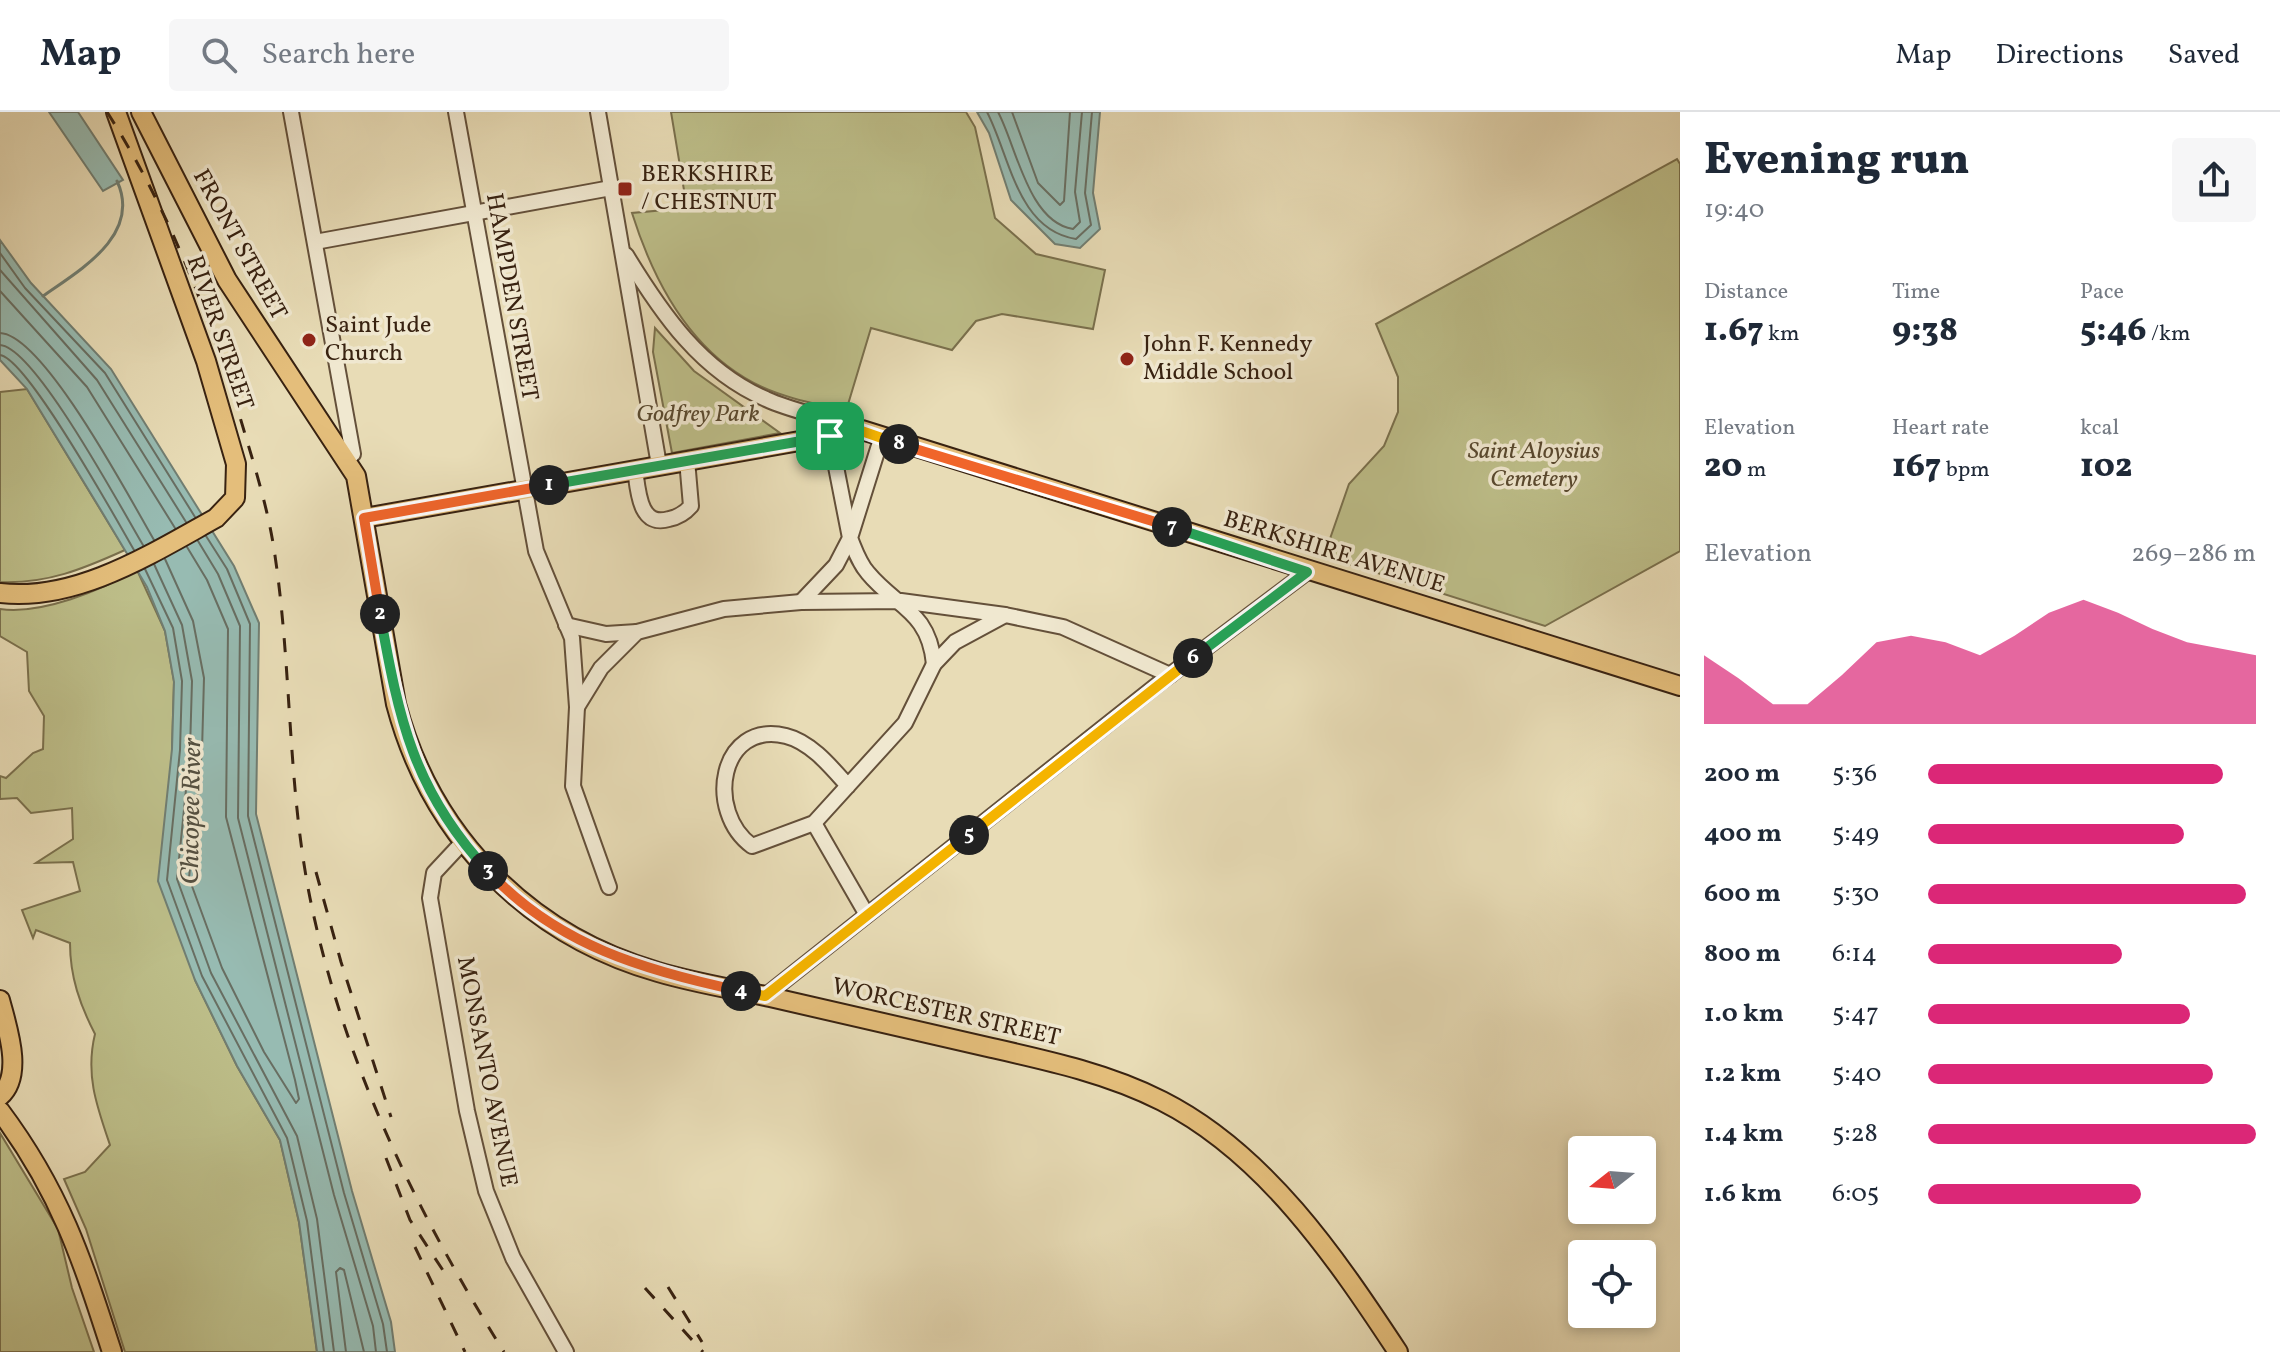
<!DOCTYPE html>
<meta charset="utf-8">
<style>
:root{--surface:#fff;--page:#f6f6f7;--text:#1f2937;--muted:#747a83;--line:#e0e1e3;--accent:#db2777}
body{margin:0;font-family:Vollkorn,serif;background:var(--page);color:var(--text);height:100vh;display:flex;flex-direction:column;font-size:30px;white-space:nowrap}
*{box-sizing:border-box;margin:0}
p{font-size:26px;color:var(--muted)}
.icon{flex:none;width:44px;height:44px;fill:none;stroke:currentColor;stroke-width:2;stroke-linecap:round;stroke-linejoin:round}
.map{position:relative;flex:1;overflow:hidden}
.panel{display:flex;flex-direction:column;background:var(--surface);width:600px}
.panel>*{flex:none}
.needle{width:52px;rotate:253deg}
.tools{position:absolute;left:1568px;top:1024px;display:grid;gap:16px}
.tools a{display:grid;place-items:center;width:88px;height:88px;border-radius:8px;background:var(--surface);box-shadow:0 4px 12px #0003;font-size:40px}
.pin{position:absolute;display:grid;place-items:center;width:68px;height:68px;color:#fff;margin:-34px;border-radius:16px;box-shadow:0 4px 12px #0006}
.km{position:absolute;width:40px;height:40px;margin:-20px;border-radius:50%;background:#222;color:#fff;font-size:22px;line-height:40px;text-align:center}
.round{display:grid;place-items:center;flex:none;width:84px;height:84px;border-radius:8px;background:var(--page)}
.overview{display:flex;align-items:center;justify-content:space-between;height:136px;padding:0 24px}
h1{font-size:44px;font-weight:800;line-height:60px}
.figures{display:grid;grid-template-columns:repeat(3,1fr);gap:12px;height:136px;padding:8px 24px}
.figures div{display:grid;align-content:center}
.figures b{font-size:34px;font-weight:800}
.figures small{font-size:22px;font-weight:400}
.figures p{font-size:22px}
.chart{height:224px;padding:16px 24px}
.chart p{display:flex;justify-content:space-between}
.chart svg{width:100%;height:144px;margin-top:8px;fill:var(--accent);opacity:.7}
ul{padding:0 24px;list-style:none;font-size:26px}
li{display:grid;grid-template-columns:128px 96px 1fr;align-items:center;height:60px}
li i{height:20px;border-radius:10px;background:var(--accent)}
header{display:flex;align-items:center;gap:48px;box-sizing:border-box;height:112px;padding:0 40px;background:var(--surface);border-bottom:2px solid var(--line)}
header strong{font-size:38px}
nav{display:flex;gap:44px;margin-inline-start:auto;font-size:28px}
.search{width:560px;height:72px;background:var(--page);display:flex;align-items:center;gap:20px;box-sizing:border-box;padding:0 28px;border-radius:8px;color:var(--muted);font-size:30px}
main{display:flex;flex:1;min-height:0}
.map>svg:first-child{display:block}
.green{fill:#bdbe89;stroke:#7a704d;stroke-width:2}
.water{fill:#97bbb2;stroke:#717e72;stroke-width:2}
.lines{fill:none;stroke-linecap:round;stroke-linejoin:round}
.shore{stroke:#686e62;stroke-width:2}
.stream{stroke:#717e72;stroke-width:3}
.minor-casing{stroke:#64503a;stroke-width:18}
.major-casing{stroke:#382211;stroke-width:22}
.minor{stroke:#f0e8d0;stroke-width:14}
.major{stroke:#e4be7b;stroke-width:18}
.rail{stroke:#382211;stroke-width:3;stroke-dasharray:14 14;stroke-linecap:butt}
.split-1-casing{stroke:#fff;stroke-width:16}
.split-2-casing{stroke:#fff;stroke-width:16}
.split-3-casing{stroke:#fff;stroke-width:16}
.split-4-casing{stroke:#fff;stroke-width:16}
.split-5-casing{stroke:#fff;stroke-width:16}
.split-6-casing{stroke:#fff;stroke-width:16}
.split-7-casing{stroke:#fff;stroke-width:16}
.split-8-casing{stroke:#fff;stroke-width:16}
.split-9-casing{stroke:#fff;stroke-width:16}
.split-1{stroke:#22a559;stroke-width:10}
.split-2{stroke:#f0652b;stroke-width:10}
.split-3{stroke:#22a559;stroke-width:10}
.split-4{stroke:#f0652b;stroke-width:10}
.split-5{stroke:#f5b400;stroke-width:10}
.split-6{stroke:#f5b400;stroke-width:10}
.split-7{stroke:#22a559;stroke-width:10}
.split-8{stroke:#f0652b;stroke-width:10}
.split-9{stroke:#f5b400;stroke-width:10}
.poi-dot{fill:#8f2418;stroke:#f0e8d0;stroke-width:3}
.labels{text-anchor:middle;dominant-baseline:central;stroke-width:7;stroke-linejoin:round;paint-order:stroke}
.poi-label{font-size:24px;fill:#382211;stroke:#f0e8d0;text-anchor:start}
.street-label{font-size:24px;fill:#382211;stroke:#f0e8d0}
.park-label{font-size:24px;font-style:italic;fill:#59492f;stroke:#f0e8d0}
.water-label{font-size:26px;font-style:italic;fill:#545041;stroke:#f0e8d0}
</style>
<header>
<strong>Map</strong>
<div class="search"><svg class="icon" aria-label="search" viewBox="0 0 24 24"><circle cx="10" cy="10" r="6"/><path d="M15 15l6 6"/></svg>Search here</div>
<nav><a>Map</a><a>Directions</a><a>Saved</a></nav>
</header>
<main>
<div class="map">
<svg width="1680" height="1240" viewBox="0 0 1680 1240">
<rect width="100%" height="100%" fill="#e8dcb6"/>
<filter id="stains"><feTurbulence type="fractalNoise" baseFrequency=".0025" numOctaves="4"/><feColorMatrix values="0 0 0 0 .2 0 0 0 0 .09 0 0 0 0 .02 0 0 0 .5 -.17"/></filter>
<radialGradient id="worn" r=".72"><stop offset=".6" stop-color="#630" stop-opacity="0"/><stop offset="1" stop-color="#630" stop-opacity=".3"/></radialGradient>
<!-- green -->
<g class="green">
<path d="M671 0H966L975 15 995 106 1036 142 1105 158 1093 217 1002 202 976 209 952 238 871 216 846 299C818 292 788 287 762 275 693 243 654 171 632 101L687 96Z"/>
<polygon points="1677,47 1680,52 1680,439 1545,514 1324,444 1349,372 1384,334 1398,300 1398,265 1376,212"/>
<polygon points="655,216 694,259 780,321 672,341 653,240"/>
<path d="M27 277 125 438C83 457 47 472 0 470V280Z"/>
<path d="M137 458 165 519 174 569 172 637 195 868 237 954 280 1028 299 1110 317 1240H125L86 1117 64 1067 85 1060 110 1033C97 995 85 963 95 922 80 893 70 865 70 831L36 818 33 826 22 798 80 779 73 750 36 751 73 727 72 696 31 701 17 686 0 687V664L6 666 33 641 43 637 44 604 29 579 27 540 0 524V497C41 503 102 478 137 458Z"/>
<polygon points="0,1021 58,1117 72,1176 94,1240 0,1240"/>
</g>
<!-- water -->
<g class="water">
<polygon points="49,0 78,0 123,68 103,79"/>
<polygon points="977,0 1100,0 1093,81 1100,117 1080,136 1055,132 1011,88 989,21"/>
<polygon points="0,128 31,171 111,257 234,454 259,511 256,702 352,1079 391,1210 395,1240 317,1240 299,1110 280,1028 237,954 195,868 158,769 172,637 174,570 165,519 147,475 99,395 27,277 0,248"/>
</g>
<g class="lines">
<!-- shore -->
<g class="shore">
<path d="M987 0C1010 44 1017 118 1076 127L1091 113 1085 81 1092 0"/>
<path d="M998 0C1016 33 1028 110 1073 117L1080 110 1075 80 1082 0"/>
<polyline points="1012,0 1038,71 1060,93 1064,89 1070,0"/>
<polyline points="0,141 25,176 105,261 195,405"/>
<polyline points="0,158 97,268 186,410"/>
<polyline points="0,179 87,275 175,416"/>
<path d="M0 221C44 223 130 387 154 428"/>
<path d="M0 233C35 235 122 398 143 433"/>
<path d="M0 243C27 246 116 407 134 438"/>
<polyline points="206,424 227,457 250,512 248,704 344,1081 383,1212 387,1240"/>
<polyline points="198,429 218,462 240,514 238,706 334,1083 373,1214 376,1240"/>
<polyline points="165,447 193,509 204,566 202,639 189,766 222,856 264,940 296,991 299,987 295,968 226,705 228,517 207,468 187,435"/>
<polyline points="154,452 182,513 192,569 190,638 177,767 211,861 297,1024 317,1107 334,1240"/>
<polyline points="145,457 173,516 182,569 180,638 167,768 202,864 287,1026 307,1109 324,1240"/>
<polyline points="346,1240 336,1160 340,1156 344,1158 364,1240"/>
</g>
<!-- stream -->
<path class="stream" d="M43 184C80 158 142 123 117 69"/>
<!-- minor casing -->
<g class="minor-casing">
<g id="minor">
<polyline points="291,0 353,342"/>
<polyline points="456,0 536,439 572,526 577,595 573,674 609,775"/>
<polyline points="598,0 659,353"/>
<polyline points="315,130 611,76"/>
<path d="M626 143C662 202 701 259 766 287 796 301 830 305 860 318"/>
<path d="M881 327 850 426C855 438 859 451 868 461 896 495 929 499 934 552"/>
<path d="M635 357C638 378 639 416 669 407 679 405 685 401 691 394L687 348"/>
<polyline points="801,490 836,453 850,426 828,314"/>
<polyline points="566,513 606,522 637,520"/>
<polyline points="577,595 601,556 637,520 724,497 801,490 901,489 1005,503 1063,515 1170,563"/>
<path d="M848 674C832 656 811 630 786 624 719 608 705 700 752 734L814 711 905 611 934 552 955 530 1005 503"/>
<polyline points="814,711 867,803"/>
<polyline points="462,731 434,761 430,786 467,999 486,1079 513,1146 566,1240"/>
<polyline points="765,884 1162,569 1307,460"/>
</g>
</g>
<!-- major casing -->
<g class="major-casing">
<g id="major">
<path d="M141 0 227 168 356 364 396 592C431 724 528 823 658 860 695 871 733 877 770 885 844 902 918 919 992 936 1050 949 1109 962 1162 989 1265 1041 1336 1146 1398 1240"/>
<polyline points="364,406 862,318 1680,574"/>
<path d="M0 481C76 490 151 442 216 406L235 386 236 352 206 249 116 0"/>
<path d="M0 888C7 915 24 963 0 984"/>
<path d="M0 999C60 1079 82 1147 112 1240"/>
</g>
</g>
<!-- minor -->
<use href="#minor" class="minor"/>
<!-- major -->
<use href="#major" class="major"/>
<!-- rail -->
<g class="rail">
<path d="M107 0C170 98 212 210 245 322 256 359 268 398 274 437 292 553 287 671 310 786 343 949 416 1100 504 1240"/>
<polyline points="316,760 341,850 391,1005"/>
<polyline points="386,1046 410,1108 446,1163"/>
<polyline points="415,1135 465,1240"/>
<polyline points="668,1175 702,1230"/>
<polyline points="645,1176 703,1240"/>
</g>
</g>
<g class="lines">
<!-- split-1 casing -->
<g class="split-1-casing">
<polyline id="split-1" points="549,373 830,324"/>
</g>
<!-- split-2 casing -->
<g class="split-2-casing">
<polyline id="split-2" points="380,502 364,406 549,373"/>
</g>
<!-- split-3 casing -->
<g class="split-3-casing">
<path id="split-3" d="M380 502C399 607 413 678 488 759"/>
</g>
<!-- split-4 casing -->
<g class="split-4-casing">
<path id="split-4" d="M488 759C556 833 646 859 741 879"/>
</g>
<!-- split-5 casing -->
<g class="split-5-casing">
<polyline id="split-5" points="741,879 765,884 969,723"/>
</g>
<!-- split-6 casing -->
<g class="split-6-casing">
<polyline id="split-6" points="969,723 1193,546"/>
</g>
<!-- split-7 casing -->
<g class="split-7-casing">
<polyline id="split-7" points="1172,415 1307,460 1193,546"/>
</g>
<!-- split-8 casing -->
<g class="split-8-casing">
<polyline id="split-8" points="899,332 1172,415"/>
</g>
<!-- split-9 casing -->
<g class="split-9-casing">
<polyline id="split-9" points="830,324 827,307 899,332"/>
</g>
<!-- split-1 -->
<use href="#split-1" class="split-1"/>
<!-- split-2 -->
<use href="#split-2" class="split-2"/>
<!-- split-3 -->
<use href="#split-3" class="split-3"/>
<!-- split-4 -->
<use href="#split-4" class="split-4"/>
<!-- split-5 -->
<use href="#split-5" class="split-5"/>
<!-- split-6 -->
<use href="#split-6" class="split-6"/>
<!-- split-7 -->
<use href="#split-7" class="split-7"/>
<!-- split-8 -->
<use href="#split-8" class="split-8"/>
<!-- split-9 -->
<use href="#split-9" class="split-9"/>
</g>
<!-- markers -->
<g class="poi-dot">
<rect x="617" y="69" width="16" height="16" rx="4"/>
<circle cx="309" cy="228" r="8"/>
<circle cx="1127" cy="247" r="8"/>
</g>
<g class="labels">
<!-- poi labels -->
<g class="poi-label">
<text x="641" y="63">BERKSHIRE<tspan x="641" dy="28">/ CHESTNUT</tspan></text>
<text x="325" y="214">Saint Jude<tspan x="325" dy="28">Church</tspan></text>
<text x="1143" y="233">John F. Kennedy<tspan x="1143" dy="28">Middle School</tspan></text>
</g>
<!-- street labels -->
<g class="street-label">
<text transform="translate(239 133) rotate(61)">FRONT STREET</text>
<text transform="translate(511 185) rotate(80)">HAMPDEN STREET</text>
<text transform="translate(219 221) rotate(71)">RIVER STREET</text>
<text transform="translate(1334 441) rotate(17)">BERKSHIRE AVENUE</text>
<text transform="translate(946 901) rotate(13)">WORCESTER STREET</text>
<text transform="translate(486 960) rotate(79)">MONSANTO AVENUE</text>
</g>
<!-- park labels -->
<g class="park-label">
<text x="698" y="303">Godfrey Park</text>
<text x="1534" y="340">Saint Aloysius<tspan x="1534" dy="28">Cemetery</tspan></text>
</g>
<!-- water labels -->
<g class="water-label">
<text transform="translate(192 699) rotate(-89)">Chicopee River</text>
</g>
</g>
<rect width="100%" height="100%" filter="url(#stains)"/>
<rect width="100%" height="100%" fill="url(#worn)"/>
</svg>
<div class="tools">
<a><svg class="needle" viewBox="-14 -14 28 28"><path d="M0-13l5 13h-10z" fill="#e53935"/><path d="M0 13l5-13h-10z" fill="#747a83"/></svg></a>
<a><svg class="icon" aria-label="locate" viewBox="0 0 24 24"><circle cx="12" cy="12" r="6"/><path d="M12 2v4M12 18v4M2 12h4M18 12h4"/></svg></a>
</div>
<div class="pin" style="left:830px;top:324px;background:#1e9e55"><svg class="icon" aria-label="arrive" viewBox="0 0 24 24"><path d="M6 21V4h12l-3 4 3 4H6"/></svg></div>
<b class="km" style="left:549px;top:373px">1</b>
<b class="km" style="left:380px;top:502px">2</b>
<b class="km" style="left:488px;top:759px">3</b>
<b class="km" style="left:741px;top:879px">4</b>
<b class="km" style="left:969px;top:723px">5</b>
<b class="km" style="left:1193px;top:546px">6</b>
<b class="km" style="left:1172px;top:415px">7</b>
<b class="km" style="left:899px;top:332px">8</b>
</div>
<section class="panel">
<div class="overview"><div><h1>Evening run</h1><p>19:40</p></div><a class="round"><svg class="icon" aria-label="share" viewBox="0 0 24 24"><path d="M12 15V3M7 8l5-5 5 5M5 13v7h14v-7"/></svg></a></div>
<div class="figures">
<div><p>Distance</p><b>1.67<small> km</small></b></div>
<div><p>Time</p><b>9:38</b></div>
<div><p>Pace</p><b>5:46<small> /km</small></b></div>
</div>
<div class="figures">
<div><p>Elevation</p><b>20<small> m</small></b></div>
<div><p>Heart rate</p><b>167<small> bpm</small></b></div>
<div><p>kcal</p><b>102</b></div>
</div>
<div class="chart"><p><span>Elevation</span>269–286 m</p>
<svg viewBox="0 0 160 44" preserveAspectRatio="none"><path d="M0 44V23L10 30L20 38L30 38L40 29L50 19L60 17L70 19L80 23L90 17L100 10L110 6L120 10L130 15L140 19L150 21L160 23V44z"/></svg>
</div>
<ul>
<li><b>200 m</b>5:36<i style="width:90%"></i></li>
<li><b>400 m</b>5:49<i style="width:78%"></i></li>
<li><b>600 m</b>5:30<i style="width:97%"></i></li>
<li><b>800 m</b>6:14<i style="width:59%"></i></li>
<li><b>1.0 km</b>5:47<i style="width:80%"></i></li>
<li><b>1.2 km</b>5:40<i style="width:87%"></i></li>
<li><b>1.4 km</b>5:28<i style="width:100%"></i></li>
<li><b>1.6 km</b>6:05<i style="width:65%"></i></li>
</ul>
</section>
</main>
